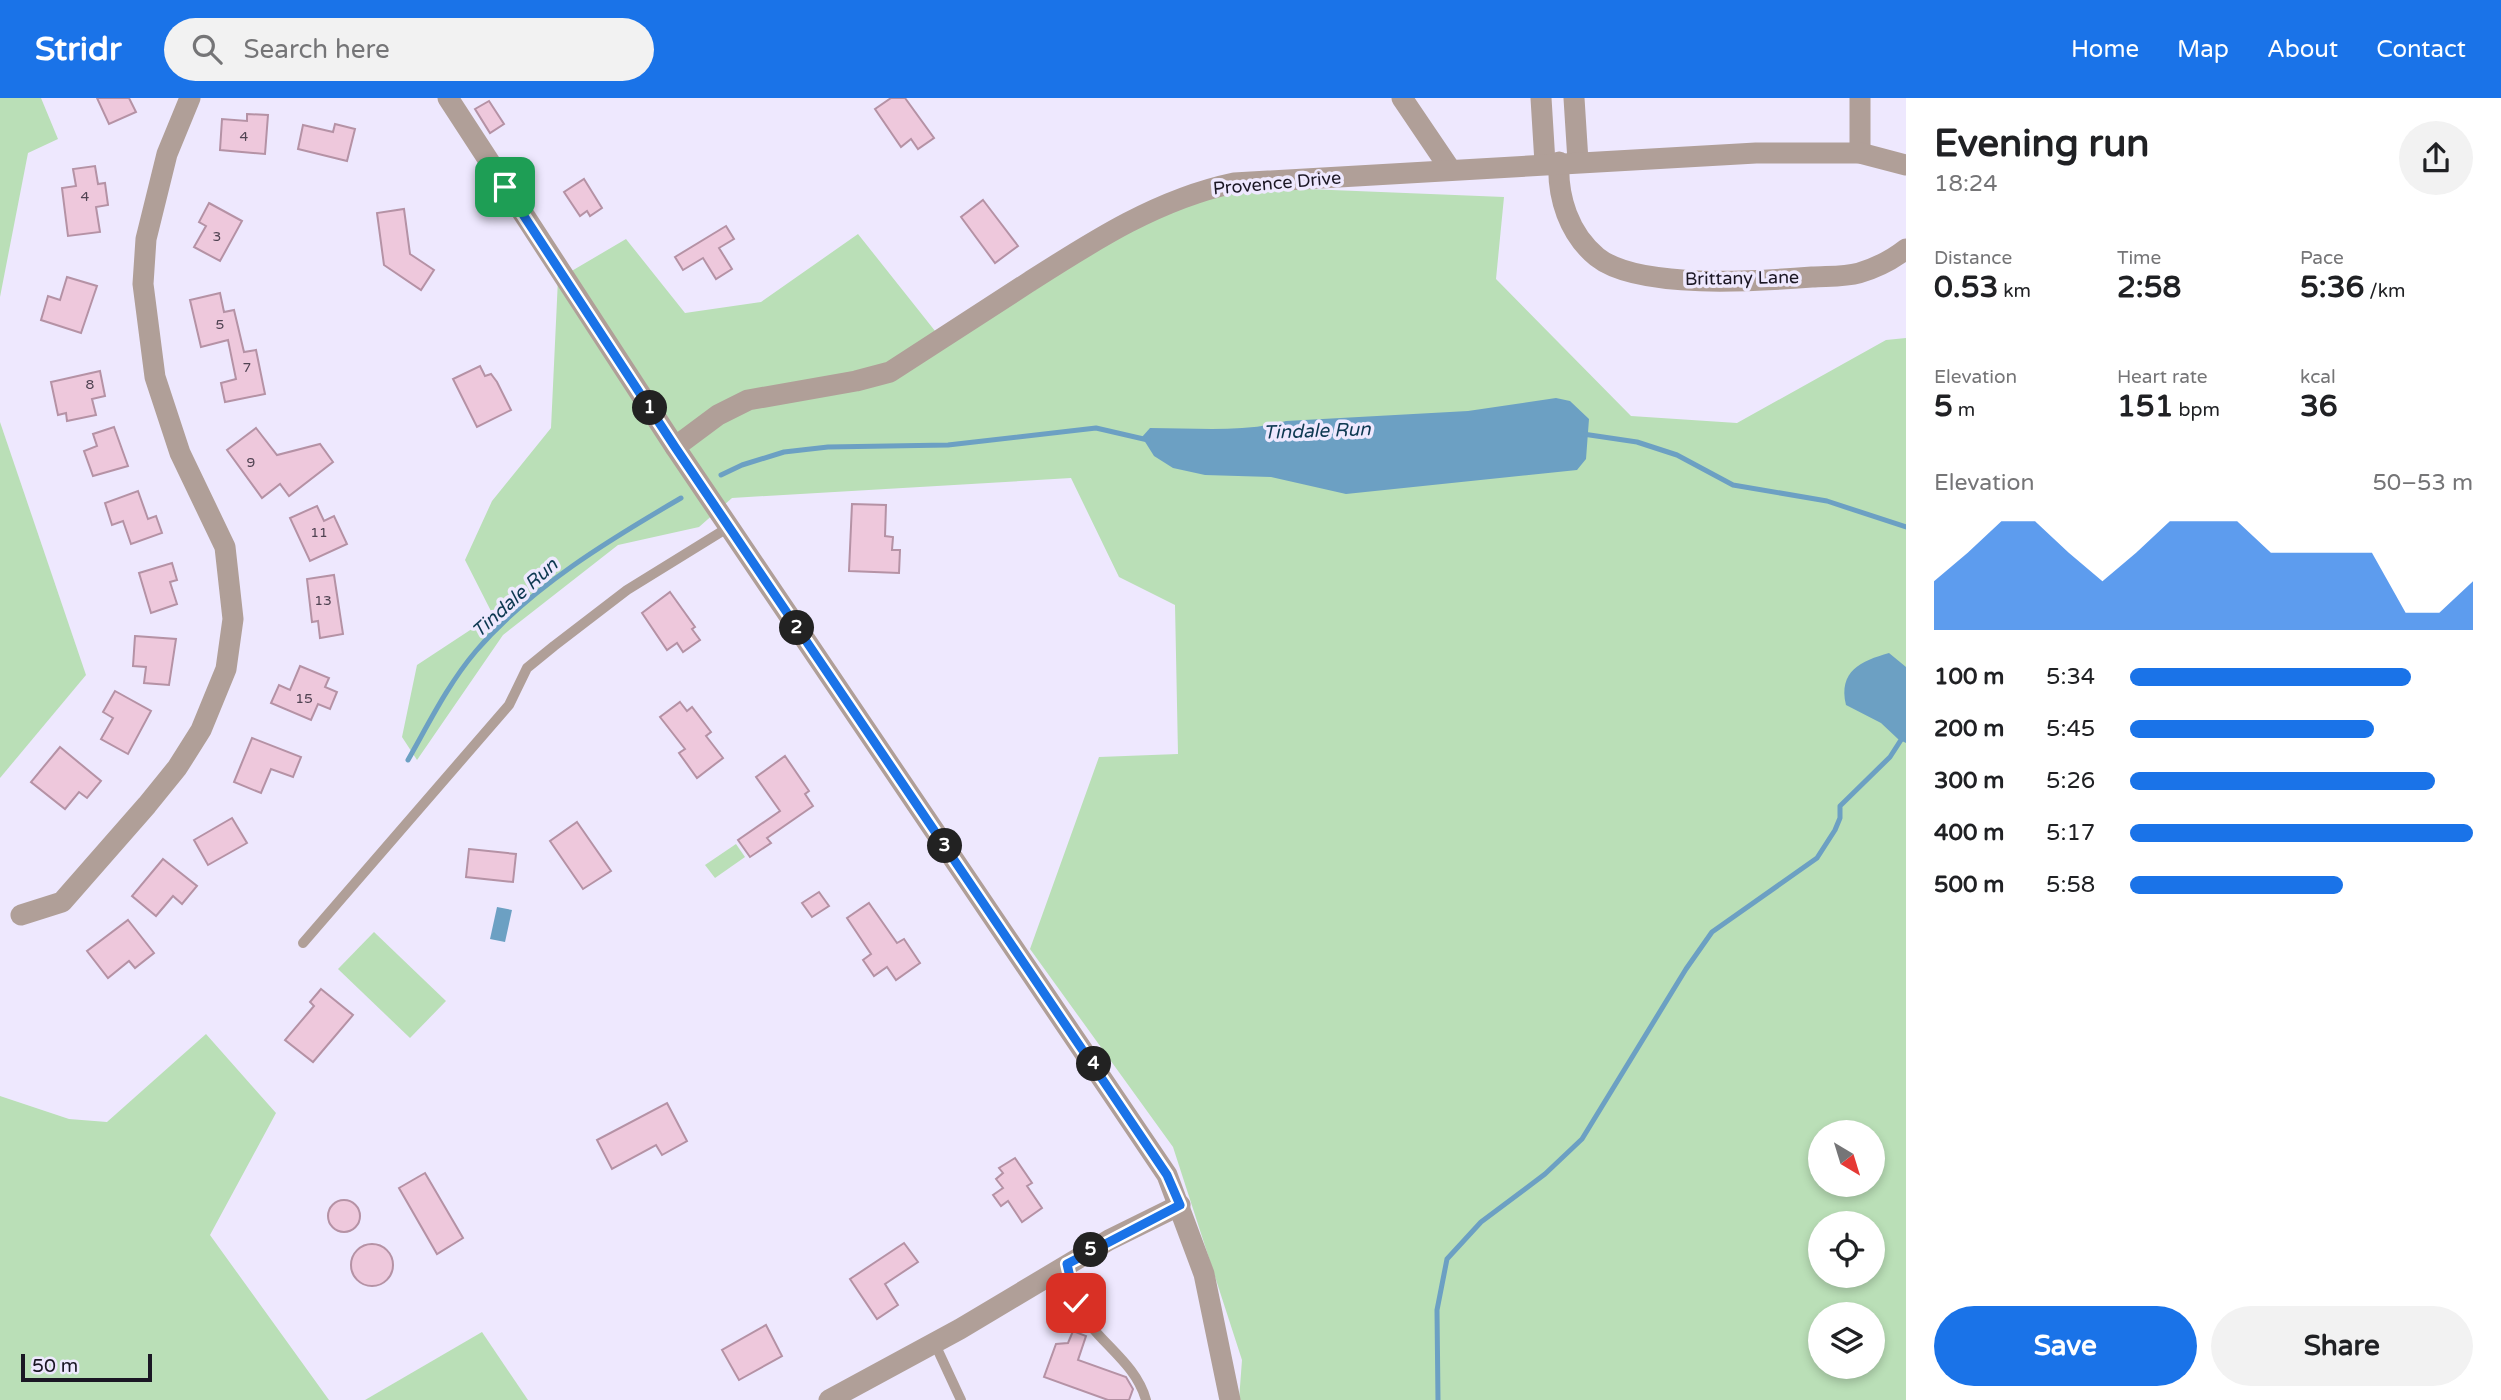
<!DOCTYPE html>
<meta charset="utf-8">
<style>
:root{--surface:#fff;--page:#f2f2f2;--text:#202124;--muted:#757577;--accent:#1a73e8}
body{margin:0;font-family:"Varela Round",sans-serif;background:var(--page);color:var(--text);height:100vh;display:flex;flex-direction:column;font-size:26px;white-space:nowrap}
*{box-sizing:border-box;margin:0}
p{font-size:23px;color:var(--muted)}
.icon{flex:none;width:38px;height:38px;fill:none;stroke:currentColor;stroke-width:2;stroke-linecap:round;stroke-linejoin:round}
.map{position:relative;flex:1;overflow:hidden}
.side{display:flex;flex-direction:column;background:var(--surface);width:595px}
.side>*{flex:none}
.needle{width:46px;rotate:142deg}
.controls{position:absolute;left:1808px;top:1022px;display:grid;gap:14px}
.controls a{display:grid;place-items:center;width:77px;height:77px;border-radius:50%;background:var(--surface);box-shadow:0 4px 10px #0003;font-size:35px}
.scale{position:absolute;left:21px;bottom:18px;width:131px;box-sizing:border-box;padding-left:7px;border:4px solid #1b1724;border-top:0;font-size:19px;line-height:24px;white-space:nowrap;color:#1b1724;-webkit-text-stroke:5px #eee8fe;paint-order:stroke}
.pin{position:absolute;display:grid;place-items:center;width:60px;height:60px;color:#fff;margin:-30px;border-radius:14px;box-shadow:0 4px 10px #0006}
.km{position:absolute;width:35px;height:35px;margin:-18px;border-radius:50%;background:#222;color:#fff;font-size:19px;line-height:35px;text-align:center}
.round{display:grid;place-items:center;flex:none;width:74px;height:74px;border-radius:37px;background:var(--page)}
.headline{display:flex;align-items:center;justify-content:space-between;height:119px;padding:0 28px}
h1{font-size:38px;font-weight:700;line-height:52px}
.figures{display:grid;grid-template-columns:repeat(3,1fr);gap:10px;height:119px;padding:7px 28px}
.figures div{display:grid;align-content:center}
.figures b{font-size:30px;font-weight:700}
.figures small{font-size:19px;font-weight:400}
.figures p{font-size:19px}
.chart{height:196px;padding:14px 28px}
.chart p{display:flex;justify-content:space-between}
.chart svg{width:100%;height:126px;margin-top:7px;fill:var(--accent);opacity:.7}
.action{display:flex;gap:14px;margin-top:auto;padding:14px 28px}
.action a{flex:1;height:80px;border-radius:42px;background:var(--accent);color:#fff;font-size:28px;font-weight:700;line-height:80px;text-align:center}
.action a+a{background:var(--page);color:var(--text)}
ul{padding:0 28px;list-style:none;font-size:23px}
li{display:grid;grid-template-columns:112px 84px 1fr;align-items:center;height:52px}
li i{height:18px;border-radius:9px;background:var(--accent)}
header{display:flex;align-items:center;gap:42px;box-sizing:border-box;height:98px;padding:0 35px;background:var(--accent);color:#fff}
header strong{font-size:33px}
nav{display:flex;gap:38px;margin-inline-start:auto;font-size:24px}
.search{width:490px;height:63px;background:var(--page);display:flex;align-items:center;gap:18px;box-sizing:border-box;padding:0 24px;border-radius:38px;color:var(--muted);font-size:26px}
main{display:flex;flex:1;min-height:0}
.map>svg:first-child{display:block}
.green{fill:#badfb7;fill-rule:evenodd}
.water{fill:#6ca0c3}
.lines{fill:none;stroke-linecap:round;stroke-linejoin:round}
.stream{stroke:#6ca0c3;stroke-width:5}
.building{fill:#eec8dc;stroke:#b592a5;stroke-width:2}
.lane{stroke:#b09f98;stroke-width:10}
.street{stroke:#b09f98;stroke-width:21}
.route-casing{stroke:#fff;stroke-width:14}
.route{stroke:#1a73e8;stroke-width:9}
.labels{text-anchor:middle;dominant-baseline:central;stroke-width:7;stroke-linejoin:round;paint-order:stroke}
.number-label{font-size:14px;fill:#504352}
.street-label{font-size:18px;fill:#1b1724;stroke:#eee8fe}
.water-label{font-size:19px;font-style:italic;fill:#0d3851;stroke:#eee8fe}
</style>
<header>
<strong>Stridr</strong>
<div class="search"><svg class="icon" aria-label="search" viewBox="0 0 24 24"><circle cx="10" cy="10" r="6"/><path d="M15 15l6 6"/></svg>Search here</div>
<nav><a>Home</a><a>Map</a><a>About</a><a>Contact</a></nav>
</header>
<main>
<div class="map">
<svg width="1906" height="1302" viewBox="0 0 1906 1302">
<rect width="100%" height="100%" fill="#eee8fe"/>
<!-- green -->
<g class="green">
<polygon points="0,0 41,0 58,41 28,55 0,199"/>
<path d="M1207 87 1504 99 1496 181 1631 318 1737 325 1886 242 1906 240V1302H1239L1242 1262 1173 1049 1030 851 1099 659 1178 656 1175 507 1119 479 1071 380 732 400 699 429 618 447 503 537 417 662 402 639 417 567 493 517 465 462 492 403 551 330 558 181 626 141 685 215 761 204 858 136 943 243ZM1820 1034H1872V1087H1820ZM1820 1125H1872V1178H1820ZM1820 1216H1872V1269H1820Z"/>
<polygon points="0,324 86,577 0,680"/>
<polygon points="736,746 745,759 715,780 705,767"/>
<polygon points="374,834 446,903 410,940 338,871"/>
<polygon points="206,936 276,1015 210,1137 329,1302 0,1302 0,998 69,1021 107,1024"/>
<polygon points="482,1234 528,1302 365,1302"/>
</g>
<!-- water -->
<g class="water">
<path d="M1556 300 1570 303 1589 321 1586 361 1577 372 1346 396 1271 379 1205 377 1173 370 1154 358 1142 339 1150 330C1196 330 1241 335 1286 323L1468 313Z"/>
<path d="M1889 555 1906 569V645L1898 641 1881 625 1846 607C1838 573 1861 563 1889 555Z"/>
<polygon points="497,809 512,812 505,844 490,841"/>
</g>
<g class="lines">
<!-- stream -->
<g class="stream">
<polyline points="1583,336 1637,344 1677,357 1733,387 1827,403 1906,429"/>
<polyline points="721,377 742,367 784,354 828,349 948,347 1096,330 1148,342"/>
<path d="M408 662C429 625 448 586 476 553 531 489 609 442 681 400"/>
<polyline points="1438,1302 1437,1212 1447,1161 1481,1124 1545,1076 1582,1041 1686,871 1712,834 1817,760 1835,732 1840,720 1840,708 1890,659 1906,634"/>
</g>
</g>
<!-- building -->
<g class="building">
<polygon points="97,0 129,0 136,14 109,26"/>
<polygon points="891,0 905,0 934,40 918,51 911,41 901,49 875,11"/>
<polygon points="489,3 504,26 490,35 475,11"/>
<polygon points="247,16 268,17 265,56 220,52 222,21 247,23"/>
<polygon points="335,26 355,31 347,63 298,51 303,27 333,34"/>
<polygon points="95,68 98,86 105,85 108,107 96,109 100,134 68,138 62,90 76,88 73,71"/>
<polygon points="584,81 602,110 590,118 587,113 580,118 564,94"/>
<polygon points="983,102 1018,148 995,165 961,119"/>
<polygon points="209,105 242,123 220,163 194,149 206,128 199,124"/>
<polygon points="404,111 410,156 434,172 421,192 384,167 377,115"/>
<polygon points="726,128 734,141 719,150 732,171 716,181 703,160 683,172 675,159"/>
<polygon points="67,179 97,188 81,235 41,222 48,198 60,202"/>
<polygon points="220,195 224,214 234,212 244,254 256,252 265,296 225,304 221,285 236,281 228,242 201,249 190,202"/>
<polygon points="480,268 485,278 491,276 497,284 511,312 477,329 453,281"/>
<polygon points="100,273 105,298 92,301 96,317 67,323 66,315 58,317 51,284"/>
<polygon points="114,329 128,368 93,378 84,353 97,348 93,336"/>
<polygon points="256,330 277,357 320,346 333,364 289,398 280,386 262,400 227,352"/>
<polygon points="138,393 148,421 156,418 162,435 131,446 123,423 112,427 105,405"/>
<polygon points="852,406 886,407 885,438 893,439 892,452 900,452 899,475 849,473"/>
<polygon points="317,408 324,423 334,418 347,446 310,463 290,420"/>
<polygon points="172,465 177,482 170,484 177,506 151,515 139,475"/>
<polygon points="334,477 343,536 320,540 318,523 312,524 307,481"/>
<polygon points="670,494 695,529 692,531 700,542 683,554 677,545 667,552 642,515"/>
<polygon points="135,538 176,541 169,587 144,585 146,569 133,568"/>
<polygon points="300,568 329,580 325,589 337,594 330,611 318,606 311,622 271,605 279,587 290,592"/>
<polygon points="115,593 151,613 128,656 101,641 113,620 103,614"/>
<polygon points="680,604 687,613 692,609 711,634 706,638 723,660 697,680 679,655 685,651 660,619"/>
<polygon points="252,640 301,659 293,679 271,671 261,695 234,684"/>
<polygon points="60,649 101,683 87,700 79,694 65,711 31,684"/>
<polygon points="785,658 809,693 805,696 813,708 767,740 771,745 750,759 738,742 780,713 756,679"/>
<polygon points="232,720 247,745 208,767 194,742"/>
<polygon points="577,724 611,773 583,791 550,743"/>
<polygon points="469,751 516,756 513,784 466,779"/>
<polygon points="163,761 197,788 182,806 173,798 156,818 132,798"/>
<polygon points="819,794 829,808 812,819 802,805"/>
<polygon points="869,805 897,845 904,841 920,865 896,882 887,869 874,878 863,862 871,856 847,820"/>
<polygon points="128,822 154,855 135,870 129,863 108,880 87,853"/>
<polygon points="321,891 353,917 313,964 285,942 314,908 310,904"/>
<polygon points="667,1005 687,1043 662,1057 656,1047 612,1071 597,1042"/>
<polygon points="1015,1060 1032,1085 1027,1088 1042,1110 1022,1124 1008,1103 1001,1108 993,1097 1003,1090 996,1081 1003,1075 999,1070"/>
<polygon points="425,1075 463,1140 437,1156 399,1090"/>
<circle cx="344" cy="1118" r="16"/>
<polygon points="904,1145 918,1164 885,1186 898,1207 877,1221 850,1181"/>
<circle cx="372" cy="1167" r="21"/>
<polygon points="766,1227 782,1258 739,1282 722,1252"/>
<polygon points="1073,1233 1086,1238 1078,1262 1126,1279 1133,1291 1129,1302 1108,1302 1044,1279 1056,1246 1068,1245"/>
</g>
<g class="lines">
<!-- lane -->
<g class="lane">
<polyline points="303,845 509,607 527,570 554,548 627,492 729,429"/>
<path d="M1067 1166C1070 1178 1071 1192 1076 1204 1092 1242 1134 1260 1146 1302"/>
<polyline points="934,1244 961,1302"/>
</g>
<!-- street -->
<g class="street">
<polyline points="448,0 675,349 1167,1077 1204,1176 1230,1302"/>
<polyline points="1402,0 1450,71"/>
<polyline points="1541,0 1545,65"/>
<polyline points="1574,0 1578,63"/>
<polyline points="1860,0 1860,55"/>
<path d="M1559 64C1557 99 1569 136 1597 159 1638 192 1760 183 1812 179 1827 178 1845 179 1859 175 1876 170 1892 162 1906 151"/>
<path d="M675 349 718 317 748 302 856 283 890 274C936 244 982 214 1029 184 1093 143 1158 101 1234 85L1756 55H1860L1906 67"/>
<polyline points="21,817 62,804 147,707 177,670 201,632 226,571 233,521 225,449 180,355 155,279 143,186 146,141 167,56 190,0"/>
<polyline points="829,1302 960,1231 1109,1142 1180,1107"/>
</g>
</g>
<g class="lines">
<!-- route casing -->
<g class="route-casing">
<polyline id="route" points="505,89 675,349 1167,1077 1180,1107 1067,1166 1076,1205"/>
</g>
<!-- route -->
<use href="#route" class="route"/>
</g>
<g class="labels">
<!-- number labels -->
<g class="number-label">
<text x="244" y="38">4</text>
<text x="85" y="98">4</text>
<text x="217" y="138">3</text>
<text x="220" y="226">5</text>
<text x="247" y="269">7</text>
<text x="90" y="286">8</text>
<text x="251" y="364">9</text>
<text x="319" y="434">11</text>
<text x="323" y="502">13</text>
<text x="304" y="600">15</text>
</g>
<!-- street labels -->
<g class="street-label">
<text transform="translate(1277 85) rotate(-5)">Provence Drive</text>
<text transform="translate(1742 180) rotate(-1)">Brittany Lane</text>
</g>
<!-- water labels -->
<g class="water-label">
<text transform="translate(1317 333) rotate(-2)">Tindale Run</text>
<text transform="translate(515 500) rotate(-42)">Tindale Run</text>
</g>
</g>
</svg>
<div class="controls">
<a><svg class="needle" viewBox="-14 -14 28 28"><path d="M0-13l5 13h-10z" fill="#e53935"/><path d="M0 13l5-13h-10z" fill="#757577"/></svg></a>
<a><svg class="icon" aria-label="locate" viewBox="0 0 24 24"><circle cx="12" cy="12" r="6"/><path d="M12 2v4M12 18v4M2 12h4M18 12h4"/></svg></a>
<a><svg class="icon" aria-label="layers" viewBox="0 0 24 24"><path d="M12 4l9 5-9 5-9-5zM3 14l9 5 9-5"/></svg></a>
</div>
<div class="scale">50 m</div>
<div class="pin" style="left:505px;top:89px;background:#1e9e55"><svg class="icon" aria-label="arrive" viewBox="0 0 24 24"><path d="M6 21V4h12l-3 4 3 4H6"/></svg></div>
<div class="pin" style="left:1076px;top:1205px;background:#d93025"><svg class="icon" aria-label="check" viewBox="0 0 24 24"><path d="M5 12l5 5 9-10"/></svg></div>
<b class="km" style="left:650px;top:310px">1</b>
<b class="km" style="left:797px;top:530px">2</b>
<b class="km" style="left:945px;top:748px">3</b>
<b class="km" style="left:1094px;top:966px">4</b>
<b class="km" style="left:1091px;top:1152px">5</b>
</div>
<section class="side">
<div class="headline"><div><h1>Evening run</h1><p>18:24</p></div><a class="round"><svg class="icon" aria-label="share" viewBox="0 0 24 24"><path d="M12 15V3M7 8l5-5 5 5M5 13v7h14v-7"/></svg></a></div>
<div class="figures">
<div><p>Distance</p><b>0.53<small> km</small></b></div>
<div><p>Time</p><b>2:58</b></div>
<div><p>Pace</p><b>5:36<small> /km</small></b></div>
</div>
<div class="figures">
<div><p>Elevation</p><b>5<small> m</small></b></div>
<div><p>Heart rate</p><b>151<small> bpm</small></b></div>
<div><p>kcal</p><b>36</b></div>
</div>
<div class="chart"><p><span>Elevation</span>50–53 m</p>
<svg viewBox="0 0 160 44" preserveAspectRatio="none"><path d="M0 44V27L10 17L20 6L30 6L40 17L50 27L60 17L70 6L80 6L90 6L100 17L110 17L120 17L130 17L140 38L150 38L160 27V44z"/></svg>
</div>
<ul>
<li><b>100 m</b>5:34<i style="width:82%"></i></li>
<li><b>200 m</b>5:45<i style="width:71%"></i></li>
<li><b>300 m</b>5:26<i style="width:89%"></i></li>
<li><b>400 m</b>5:17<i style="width:100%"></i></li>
<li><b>500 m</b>5:58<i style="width:62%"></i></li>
</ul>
<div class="action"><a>Save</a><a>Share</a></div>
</section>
</main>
